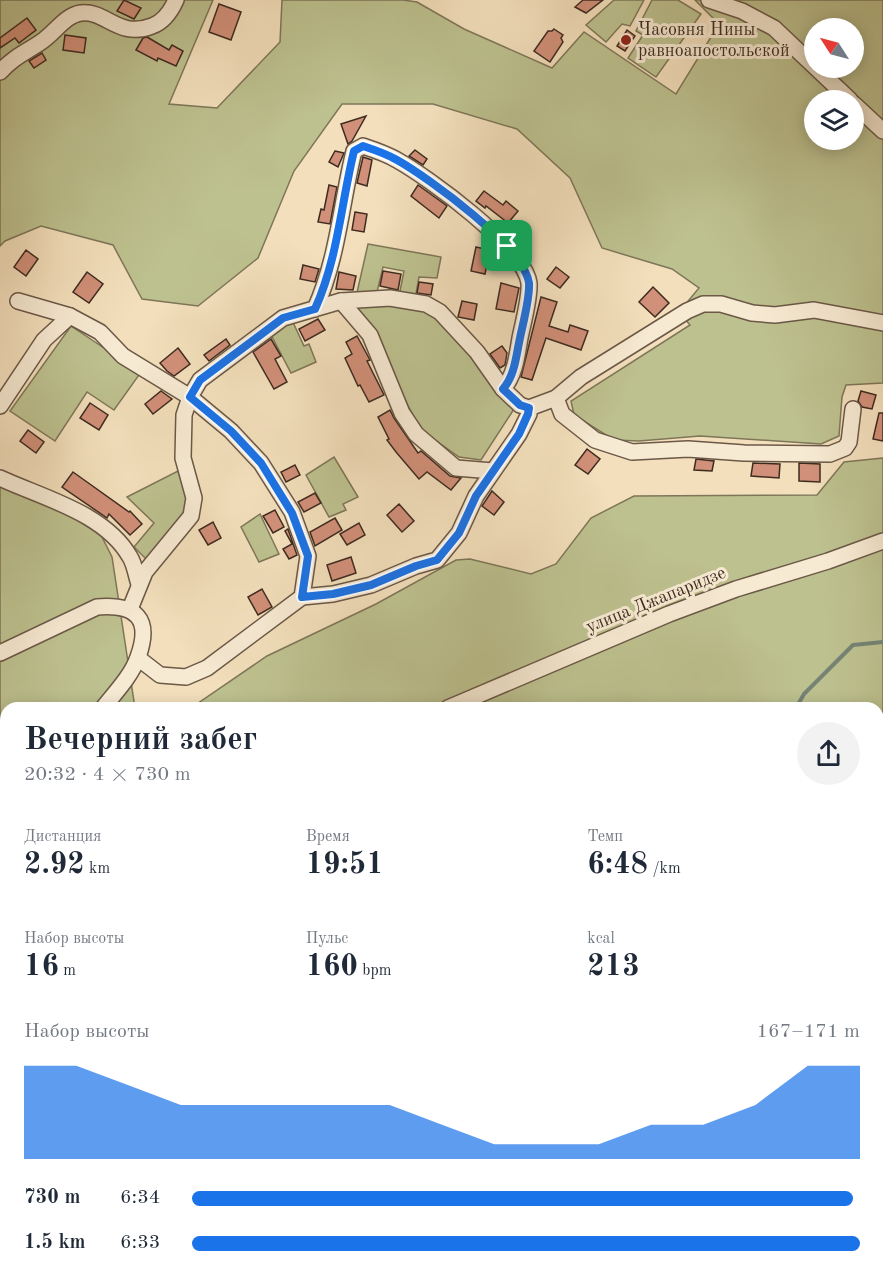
<!DOCTYPE html>
<html lang="ru">
<meta charset="utf-8">
<style>
:root{--surface:#fff;--page:#f2f2f3;--text:#1f2937;--muted:#747a83;--accent:#1a73e8}
body{margin:0;font-family:"Old Standard TT",serif;background:var(--page);color:var(--text);height:100vh;display:flex;flex-direction:column;font-size:22px;white-space:nowrap}
*{box-sizing:border-box;margin:0}
p{font-size:20px;color:var(--muted)}
.icon{flex:none;width:33px;height:33px;fill:none;stroke:currentColor;stroke-width:2;stroke-linecap:round;stroke-linejoin:round}
.map{position:relative;flex:1;overflow:hidden}
.side{position:absolute;left:0px;top:702px;width:884px;height:576px;display:flex;flex-direction:column;background:var(--surface);border-radius:18px 18px 0 0;box-shadow:0 3px 15px #0003}
.side>*{flex:none}
.needle{width:39px;rotate:306deg}
.controls{position:absolute;left:804px;top:18px;display:grid;gap:12px}
.controls a{display:grid;place-items:center;width:60px;height:60px;border-radius:50%;background:var(--surface);box-shadow:0 3px 15px #0003;font-size:30px}
.pin{position:absolute;display:grid;place-items:center;width:51px;height:51px;color:#fff;margin:-26px;border-radius:12px;box-shadow:0 3px 9px #0006}
.round{display:grid;place-items:center;flex:none;width:63px;height:63px;border-radius:32px;background:var(--page)}
.summary{display:flex;align-items:center;justify-content:space-between;height:102px;padding:0 24px}
h1{font-size:33px;font-weight:700;line-height:45px}
.stats{display:grid;grid-template-columns:repeat(3,1fr);gap:9px;height:102px;padding:6px 24px}
.stats div{display:grid;align-content:center}
.stats b{font-size:30px;font-weight:700}
.stats small{font-size:16px;font-weight:400}
.stats p{font-size:16px}
.chart{height:168px;padding:12px 24px}
.chart p{display:flex;justify-content:space-between}
.chart svg{width:100%;height:108px;margin-top:6px;fill:var(--accent);opacity:.7}
ul{padding:0 24px;list-style:none;font-size:20px}
li{display:grid;grid-template-columns:96px 72px 1fr;align-items:center;height:45px}
li i{height:15px;border-radius:8px;background:var(--accent)}
.map>svg:first-child{display:block}
.green{fill:#bdc18f;stroke:#7e7658;stroke-width:1.5;fill-rule:evenodd}
.lines{fill:none;stroke-linecap:round;stroke-linejoin:round}
.stream{stroke:#768375;stroke-width:4}
.building{fill:#d19079;stroke:#3e2b20;stroke-width:1.5}
.minor-casing{stroke:#6b5847;stroke-width:18}
.minor{stroke:#f7ead3;stroke-width:15}
.route-casing{stroke:#fff;stroke-width:12}
.route{stroke:#1a73e8;stroke-width:8}
.poi-dot{fill:#8f2418;stroke:#f7ead3;stroke-width:2}
.labels{text-anchor:middle;dominant-baseline:central;stroke-width:6;stroke-linejoin:round;paint-order:stroke}
.poi-label{font-size:18px;fill:#3e2b20;stroke:#f7ead3;text-anchor:start}
.street-label{font-size:18px;fill:#3e2b20;stroke:#f7ead3}
</style>
<div class="map">
<svg width="883" height="1278" viewBox="0 0 883 1278">
<rect width="100%" height="100%" fill="#f3dfbc"/>
<filter id="stains"><feTurbulence type="fractalNoise" baseFrequency=".00333" numOctaves="4"/><feColorMatrix values="0 0 0 0 .2 0 0 0 0 .09 0 0 0 0 .02 0 0 0 .5 -.17"/></filter>
<radialGradient id="worn" r=".72"><stop offset=".6" stop-color="#630" stop-opacity="0"/><stop offset="1" stop-color="#630" stop-opacity=".3"/></radialGradient>
<!-- green -->
<g class="green">
<path d="M0 0H213L169 104 217 108 280 42 282 0H403L417 2 464 29 552 68 584 32 676 94 719 24 695 0H883V383L846 385 842 397 839 436 821 444 700 436 639 441 614 440 574 415 571 401 690 325 679 312 699 288 672 269 602 248 570 178 517 129 433 104H342L294 171 258 258 198 306 142 299 113 245 41 226 5 241 0 246ZM814 28H854V68H814ZM814 100H854V140H814Z"/>
<polygon points="614,0 644,0 630,26 622,24 606,42 586,25"/>
<polygon points="652,0 678,0 701,14 656,77 628,58 643,35 636,31"/>
<polygon points="368,244 441,257 437,278 419,277 415,299 399,296 404,271 383,267 376,296 356,297"/>
<polygon points="354,305 393,305 429,309 441,320 514,409 481,460 459,457 421,430"/>
<polygon points="291,318 304,346 309,344 316,362 291,373 269,331"/>
<polygon points="71,326 110,352 139,375 114,410 87,392 55,441 10,411"/>
<polygon points="334,457 358,497 343,504 346,510 329,517 306,475"/>
<polygon points="883,458 883,904 878,906 878,708 191,708 267,656 376,604 456,560 470,559 531,574 556,564 591,518 634,496 817,495 844,462"/>
<polygon points="178,471 188,497 182,518 147,560 134,547 154,523 127,497"/>
<polygon points="0,478 30,489 101,535 112,557 135,708 6,708 6,1272 878,1272 878,965 883,962 883,1278 0,1278"/>
<polygon points="260,514 279,554 259,562 241,527"/>
</g>
<g class="lines">
<!-- stream -->
<g class="stream">
<polyline points="796,708 804,694 853,645 883,642"/>
<polyline points="0,1103 6,1103"/>
<polyline points="461,1278 464,1272"/>
</g>
</g>
<!-- building -->
<g class="building">
<polygon points="124,0 141,8 134,19 117,11"/>
<polygon points="583,0 603,0 586,13 575,7"/>
<polygon points="219,4 241,12 231,40 209,32"/>
<polygon points="27,18 36,30 19,43 15,38 0,48 0,38"/>
<polygon points="554,29 563,35 561,38 563,42 550,62 534,51 548,31 552,31"/>
<polygon points="627,30 635,36 625,51 617,46"/>
<polygon points="65,35 86,38 84,53 63,50"/>
<polygon points="147,37 169,50 172,45 183,51 176,66 158,58 157,61 136,50 143,38"/>
<polygon points="42,53 46,60 34,68 29,61"/>
<polygon points="366,116 352,141 348,144 341,124"/>
<polygon points="415,150 427,159 423,165 409,156"/>
<polygon points="335,151 344,153 338,167 329,162"/>
<polygon points="363,157 372,160 367,186 357,183"/>
<polygon points="329,185 337,187 330,224 318,222 321,209 324,210"/>
<polygon points="418,185 447,206 439,218 411,196"/>
<polygon points="484,191 503,205 506,201 518,211 508,223 486,206 485,208 476,201"/>
<polygon points="355,212 367,214 364,232 352,230"/>
<polygon points="476,247 490,250 485,274 471,271"/>
<polygon points="26,250 38,259 26,276 14,267"/>
<polygon points="303,265 319,269 315,282 300,279"/>
<polygon points="556,267 569,277 560,288 547,279"/>
<polygon points="383,271 401,274 398,290 380,286"/>
<polygon points="87,272 103,284 89,303 73,292"/>
<polygon points="339,272 356,276 353,290 336,289"/>
<polygon points="419,282 433,284 431,295 417,293"/>
<polygon points="501,283 519,288 514,312 496,309"/>
<polygon points="653,287 669,303 655,317 639,302"/>
<polygon points="541,297 557,302 549,326 568,332 570,325 588,331 581,350 546,338 532,380 521,377"/>
<polygon points="462,301 477,304 474,320 458,317"/>
<polygon points="318,319 325,330 305,341 299,329"/>
<polygon points="357,336 370,360 367,361 384,395 369,402 360,385 358,386 345,358 352,354 346,342"/>
<polygon points="226,339 230,345 209,361 204,355"/>
<polygon points="271,339 281,356 275,359 287,382 274,389 253,352"/>
<polygon points="502,346 507,353 505,365 500,368 490,354"/>
<polygon points="178,348 190,364 174,376 167,371 160,363"/>
<polygon points="161,391 172,399 153,414 145,404"/>
<polygon points="861,391 876,395 872,409 862,407 858,401"/>
<polygon points="90,403 108,415 99,430 80,418"/>
<polygon points="390,410 394,418 418,453 421,451 450,476 461,478 451,490 427,472 419,479 396,452 387,440 389,439 378,417"/>
<polygon points="879,413 883,413 883,441 873,439"/>
<polygon points="28,430 44,442 36,453 20,441"/>
<polygon points="587,449 600,459 588,474 575,465"/>
<polygon points="696,459 714,461 712,471 694,470"/>
<polygon points="753,463 780,464 779,478 751,476"/>
<polygon points="799,463 820,464 820,482 799,481"/>
<polygon points="295,465 300,475 286,482 281,472"/>
<polygon points="73,472 129,512 130,511 142,524 130,535 109,514 107,518 62,487"/>
<polygon points="492,491 504,502 494,515 482,506"/>
<polygon points="315,493 321,503 304,512 298,502"/>
<polygon points="399,504 414,521 402,532 387,515"/>
<polygon points="275,510 284,527 273,533 263,516"/>
<polygon points="335,518 342,530 315,546 310,532"/>
<polygon points="213,522 221,538 208,545 199,530"/>
<polygon points="359,523 365,535 347,545 340,534"/>
<polygon points="288,529 297,555 289,559 283,549 292,544 285,531"/>
<polygon points="351,557 356,573 332,581 327,565"/>
<polygon points="262,589 272,607 258,615 248,597"/>
</g>
<g class="lines">
<!-- minor casing -->
<g class="minor-casing">
<g id="minor">
<polyline points="709,0 742,11 774,28 850,100"/>
<path d="M0 72C15 56 23 54 41 42 54 34 65 15 81 13 106 10 118 39 152 26 164 22 171 11 176 0"/>
<polyline points="854,104 883,131"/>
<polyline points="18,301 70,316 100,332 123,356 190,397 231,431 261,463 292,512 308,556 302,597 207,668 186,677 160,675 138,658"/>
<polyline points="341,301 370,335 402,413 416,434 456,468 493,471"/>
<polyline points="503,389 520,405 529,408 556,398 562,414 595,440 632,452 688,449 744,453 830,454 845,448 849,442 853,409"/>
<polyline points="556,398 581,377 687,311 703,304 721,304 752,313 775,315 814,310 883,323"/>
<polyline points="0,406 44,340 70,316"/>
<path d="M0 478C43 498 105 513 130 557 135 565 136 576 139 584"/>
<polyline points="302,597 333,594 371,585 416,566 437,560 459,533 476,496 519,434 529,414 529,408"/>
<path d="M130 609 145 572 191 516 194 498 183 458 184 415 190 397 200 380 283 318 341 301 390 298 426 304 440 312 477 352 503 389C515 375 517 356 520 338 523 323 530 298 529 283 524 247 429 178 397 160 387 154 375 150 363 146L354 151C341 204 338 258 315 309"/>
<path d="M0 653 97 607C136 604 152 618 138 657 132 675 115 693 103 708"/>
<polyline points="448,708 669,614 736,589 828,561 883,541"/>
<polyline points="0,812 6,806"/>
<polyline points="0,929 6,927"/>
</g>
</g>
<!-- minor -->
<use href="#minor" class="minor"/>
</g>
<g class="lines">
<!-- route casing -->
<g class="route-casing">
<path id="route" d="M363 146C375 150 387 154 397 160 429 178 524 247 529 283 530 298 523 323 520 338 516 356 515 375 503 389L520 405 529 408 528 414 519 434 476 496 459 533 437 560 416 566 371 585 333 594 302 597 308 556 292 513 261 463 231 431 190 397 200 380 283 318 315 309C338 258 341 204 354 151Z"/>
</g>
<!-- route -->
<use href="#route" class="route"/>
</g>
<!-- markers -->
<circle class="poi-dot" cx="626" cy="40" r="6"/>
<g class="labels">
<!-- poi labels -->
<g class="poi-label">
<text x="638" y="30">Часовня Нины<tspan x="638" dy="21">равноапостольской</tspan></text>
</g>
<!-- street labels -->
<g class="street-label">
<text transform="translate(656 600) rotate(-22)">улица Джапаридзе</text>
</g>
</g>
<rect width="100%" height="100%" filter="url(#stains)"/>
<rect width="100%" height="100%" fill="url(#worn)"/>
</svg>
<div class="controls">
<a><svg class="needle" viewBox="-14 -14 28 28"><path d="M0-13l5 13h-10z" fill="#e53935"/><path d="M0 13l5-13h-10z" fill="#747a83"/></svg></a>
<a><svg class="icon" aria-label="layers" viewBox="0 0 24 24"><path d="M12 4l9 5-9 5-9-5zM3 14l9 5 9-5"/></svg></a>
</div>
<div class="pin" style="left:507px;top:246px;background:#1e9e55"><svg class="icon" aria-label="arrive" viewBox="0 0 24 24"><path d="M6 21V4h12l-3 4 3 4H6"/></svg></div>
<section class="side">
<div class="summary"><div><h1>Вечерний забег</h1><p>20:32 · 4 × 730 m</p></div><a class="round"><svg class="icon" aria-label="share" viewBox="0 0 24 24"><path d="M12 15V3M7 8l5-5 5 5M5 13v7h14v-7"/></svg></a></div>
<div class="stats">
<div><p>Дистанция</p><b>2.92<small> km</small></b></div>
<div><p>Время</p><b>19:51</b></div>
<div><p>Темп</p><b>6:48<small> /km</small></b></div>
</div>
<div class="stats">
<div><p>Набор высоты</p><b>16<small> m</small></b></div>
<div><p>Пульс</p><b>160<small> bpm</small></b></div>
<div><p>kcal</p><b>213</b></div>
</div>
<div class="chart"><p><span>Набор высоты</span>167–171 m</p>
<svg viewBox="0 0 160 44" preserveAspectRatio="none"><path d="M0 44V6L10 6L20 14L30 22L40 22L50 22L60 22L70 22L80 30L90 38L100 38L110 38L120 30L130 30L140 22L150 6L160 6V44z"/></svg>
</div>
<ul>
<li><b>730 m</b>6:34<i style="width:99%"></i></li>
<li><b>1.5 km</b>6:33<i style="width:100%"></i></li>
</ul>
</section>
</div>
